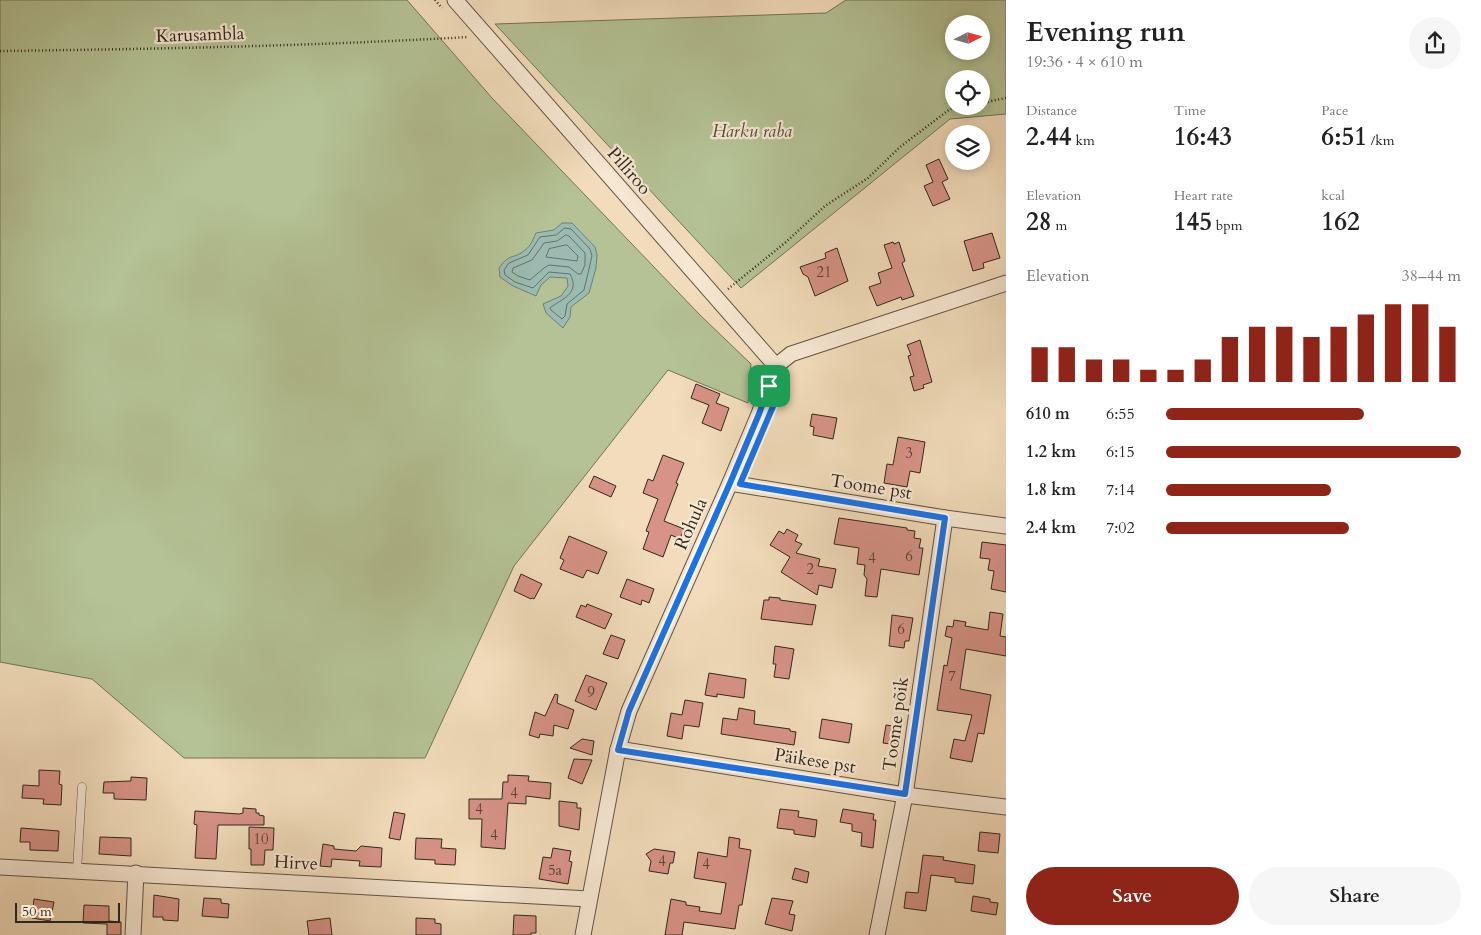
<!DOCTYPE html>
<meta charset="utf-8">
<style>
:root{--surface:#fff;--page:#f6f6f6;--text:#222;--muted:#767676;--accent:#8f2418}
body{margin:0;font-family:Cardo,serif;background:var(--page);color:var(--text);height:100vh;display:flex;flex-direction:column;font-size:19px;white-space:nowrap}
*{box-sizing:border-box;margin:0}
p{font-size:16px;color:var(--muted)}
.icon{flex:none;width:28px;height:28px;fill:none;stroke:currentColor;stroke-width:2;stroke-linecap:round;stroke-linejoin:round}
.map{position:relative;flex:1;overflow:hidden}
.details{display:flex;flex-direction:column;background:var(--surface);width:475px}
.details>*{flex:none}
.needle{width:32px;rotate:84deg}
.controls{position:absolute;left:945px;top:15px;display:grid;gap:10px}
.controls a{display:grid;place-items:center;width:45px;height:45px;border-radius:50%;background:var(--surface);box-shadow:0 2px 8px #0003;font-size:25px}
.scale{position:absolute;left:15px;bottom:12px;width:105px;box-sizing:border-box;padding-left:5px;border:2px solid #31271c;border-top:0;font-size:14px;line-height:18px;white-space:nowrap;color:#31271c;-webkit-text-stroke:4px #f7e8d3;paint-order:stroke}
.pin{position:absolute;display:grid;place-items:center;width:42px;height:42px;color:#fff;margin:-21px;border-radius:10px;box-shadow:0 2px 8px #0006}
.round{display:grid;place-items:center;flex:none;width:52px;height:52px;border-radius:26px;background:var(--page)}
.headline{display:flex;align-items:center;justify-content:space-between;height:85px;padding:0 20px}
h1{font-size:28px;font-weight:600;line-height:38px}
.stats{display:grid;grid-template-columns:repeat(3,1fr);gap:8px;height:85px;padding:5px 20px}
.stats div{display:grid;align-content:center}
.stats b{font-size:25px;font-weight:600}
.stats small{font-size:14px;font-weight:400}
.stats p{font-size:14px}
.chart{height:140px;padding:10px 20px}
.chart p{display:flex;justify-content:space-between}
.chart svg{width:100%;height:90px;margin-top:5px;stroke:var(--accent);stroke-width:6}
.primary-button{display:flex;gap:10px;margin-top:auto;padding:10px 20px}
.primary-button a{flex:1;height:58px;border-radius:30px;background:var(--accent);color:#fff;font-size:20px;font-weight:600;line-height:58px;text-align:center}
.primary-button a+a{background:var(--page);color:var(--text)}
ul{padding:0 20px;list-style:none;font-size:16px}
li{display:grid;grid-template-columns:80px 60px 1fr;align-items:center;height:38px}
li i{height:12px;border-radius:6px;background:var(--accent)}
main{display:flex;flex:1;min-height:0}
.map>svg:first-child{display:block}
.green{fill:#b4c295;stroke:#727458;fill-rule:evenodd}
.water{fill:#9bbbb2;stroke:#718076}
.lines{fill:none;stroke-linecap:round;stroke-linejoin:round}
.shore{stroke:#667167;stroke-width:1}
.building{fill:#d79387;stroke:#31271c}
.service-casing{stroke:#615444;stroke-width:9}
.minor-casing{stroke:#615444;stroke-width:17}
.path{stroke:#31271c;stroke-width:2.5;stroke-dasharray:1 2.5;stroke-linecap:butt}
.service{stroke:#f7e8d3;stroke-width:8}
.minor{stroke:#f7e8d3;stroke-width:15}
.route-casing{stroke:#fff;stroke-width:10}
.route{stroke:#1a73e8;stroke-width:6}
.labels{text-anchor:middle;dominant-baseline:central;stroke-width:4.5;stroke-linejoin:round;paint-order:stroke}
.number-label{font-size:15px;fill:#5a4237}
.street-label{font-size:18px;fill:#31271c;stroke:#f7e8d3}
.park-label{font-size:18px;font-style:italic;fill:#524e3a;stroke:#f7e8d3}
</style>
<main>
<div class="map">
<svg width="1006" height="935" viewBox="0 0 1006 935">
<rect width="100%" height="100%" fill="#f2dcbb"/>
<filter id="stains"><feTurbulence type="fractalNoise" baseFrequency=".004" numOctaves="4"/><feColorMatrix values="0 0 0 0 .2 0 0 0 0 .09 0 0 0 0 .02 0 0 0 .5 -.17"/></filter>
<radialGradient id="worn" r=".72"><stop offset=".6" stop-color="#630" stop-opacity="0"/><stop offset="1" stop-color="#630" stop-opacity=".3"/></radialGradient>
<!-- green -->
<g class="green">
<polygon points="0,0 407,0 492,98 700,315 751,364 748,403 668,370 514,566 425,758 184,758 92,679 0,662"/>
<path d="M846 0H1006V114L950 119 741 288 495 24 826 13ZM954 24H981V51H954ZM954 79H981V106H954Z"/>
</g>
<!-- water -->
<path class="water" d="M562 223H572L595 247 597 255 596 268 589 293 571 307 570 317 563 328 546 313 543 304 561 296 568 286 567 278 550 277 541 285 536 296 513 286 500 277 499 268C510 252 514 260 525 250 531 246 533 239 536 233L554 230Z"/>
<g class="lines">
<!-- shore -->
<g class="shore">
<path d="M565 228 571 229 590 249 592 256 584 290 567 304 565 316 562 319 551 310 550 308C561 299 581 294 570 274L549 272 533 288 515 282 505 275 504 270 509 263 528 255 540 237 556 235Z"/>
<polygon points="566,235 569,236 585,253 585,265 581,274 578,274 569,267 549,265 544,268 530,280 518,276 512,272 513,268 532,260 544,243 557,241"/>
<polygon points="567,245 578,256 577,261 546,257 549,249"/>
</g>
</g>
<!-- building -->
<g class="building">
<polygon points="939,159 948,179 942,182 950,199 933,206 924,186 933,182 926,165"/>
<polygon points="992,233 1000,258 983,263 984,268 973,271 964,241"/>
<polygon points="893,242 894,244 899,242 905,261 902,263 914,296 902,300 901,297 877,306 869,287 881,283 878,273 892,268 884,245"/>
<polygon points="837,248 848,281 815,296 808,277 803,274 800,267 826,258 825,253"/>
<polygon points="920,340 932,382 923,385 924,388 914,391 910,377 914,376 908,356 911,355 907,345"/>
<polygon points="696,384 720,394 716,403 729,408 721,431 702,423 709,405 691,398"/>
<polygon points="812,414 837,418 833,439 813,435 814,427 810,426"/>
<polygon points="898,437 925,442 920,473 910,471 907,487 884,483 887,464 893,465"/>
<polygon points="663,455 684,463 676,483 678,484 664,521 684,529 680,539 671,535 663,557 643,549 649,532 646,531 658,499 643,493 648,479 653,481"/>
<polygon points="594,476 616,486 611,497 589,487"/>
<polygon points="839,518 907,528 907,530 915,531 914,538 921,539 919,548 923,548 919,575 881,569 877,597 865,596 867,579 864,575 865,565 857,564 859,548 834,544"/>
<polygon points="787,529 798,535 795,541 802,544 796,553 820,559 818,566 836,569 832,588 819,585 817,595 781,572 790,557 770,545 779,531 784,534"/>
<polygon points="569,536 607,552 598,574 587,570 583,578 560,569 564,560 560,558"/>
<polygon points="982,542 1006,545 1006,592 991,589 994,571 988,570 990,559 980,558"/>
<polygon points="521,574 542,584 534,599 532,598 531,599 514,591"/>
<polygon points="627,579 654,589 649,603 642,600 641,605 620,597"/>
<polygon points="769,597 780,598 780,600 816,605 812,625 761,619 764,600 769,600"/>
<polygon points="587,604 612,614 605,629 576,617 581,605 586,607"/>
<polygon points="990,612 1003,614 1000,636 1006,637 1006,656 966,649 960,689 991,695 984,734 978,733 972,762 950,758 954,739 965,741 972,715 937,710 944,665 947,666 952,638 945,636 947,626 953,627 954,620 966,622 965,626 988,630"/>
<polygon points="892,615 913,618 909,641 905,641 904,648 889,646"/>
<polygon points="611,635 625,640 618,659 603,654"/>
<polygon points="775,646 794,649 789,679 774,677 776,664 773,664"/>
<polygon points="709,673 746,679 744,698 717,694 717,697 705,695"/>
<polygon points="586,675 607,683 596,710 575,701"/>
<polygon points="555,694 558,695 557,703 574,710 568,729 554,725 553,736 540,734 539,738 529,735 535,712 545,716"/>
<polygon points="685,700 703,703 699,727 684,725 682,739 667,736 671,713 682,715"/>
<polygon points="739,708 755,711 754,724 790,729 790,731 796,732 794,745 721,734 723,718 737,720"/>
<polygon points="822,719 852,724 849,743 819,738"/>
<polygon points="886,725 901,727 898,745 883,743"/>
<polygon points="582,739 594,741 592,755 570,748"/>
<polygon points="574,759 592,760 582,784 568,778"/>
<polygon points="39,770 60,771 59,784 62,785 61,805 43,804 44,799 22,798 23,785 39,786"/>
<polygon points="508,775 529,776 528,781 551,783 550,799 526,796 526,804 508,803 505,849 481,847 482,819 469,819 469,799 502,799 503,782 508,782"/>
<polygon points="131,777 147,778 146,800 114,799 114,793 103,793 104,782 131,781"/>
<polygon points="559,801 577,803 577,808 581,808 579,830 559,826"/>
<polygon points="243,808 256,809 256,813 259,813 259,815 264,816 264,825 218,825 216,859 195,858 197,825 194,824 195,811 239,814 243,813"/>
<polygon points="780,809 799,811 798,817 817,820 815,837 794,834 794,830 777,828"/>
<polygon points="843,809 874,814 873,820 876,820 873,848 861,846 862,833 852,831 852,824 840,822"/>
<polygon points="394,812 405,814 400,840 389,838"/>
<polygon points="249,827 274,828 273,850 265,850 264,865 251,865 251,849 249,849"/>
<polygon points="21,828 59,831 58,851 30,850 30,842 20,842"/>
<polygon points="980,832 1000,834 998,853 978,851"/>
<polygon points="100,837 131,838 131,856 99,854"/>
<polygon points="729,837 740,839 739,848 751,850 742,905 739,905 735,929 684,922 682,935 665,935 671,899 686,902 686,905 700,907 699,911 721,914 726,883 694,878 698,852 727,857"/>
<polygon points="416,838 442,839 441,848 456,849 455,865 435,864 435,860 415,859"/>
<polygon points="323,844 334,846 334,849 356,851 361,846 382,848 381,867 359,866 360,861 332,859 331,867 320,866"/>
<polygon points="553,848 571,851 569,861 572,862 568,884 539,879 543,857 551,858"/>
<polygon points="654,849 675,852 673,863 670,863 668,874 649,871 651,861 646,854"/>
<polygon points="923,855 944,857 943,860 975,865 973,884 955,882 955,878 931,875 926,911 904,908 906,892 918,893"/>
<polygon points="795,868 809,872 807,883 792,879"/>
<polygon points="154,895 179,899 178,921 163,920 163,917 153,917"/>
<polygon points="973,896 990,899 990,902 998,903 996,915 971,911"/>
<polygon points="204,898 221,899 221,903 229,904 228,918 202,916"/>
<polygon points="772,898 793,901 789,914 795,915 792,931 765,924"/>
<polygon points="34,899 54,902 50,921 32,918"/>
<polygon points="84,905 109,906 109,921 121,922 121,935 107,935 107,924 83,923"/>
<polygon points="514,915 536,916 536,933 531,933 531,935 513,935"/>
<polygon points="330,918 332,935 309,935 307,921"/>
<polygon points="416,918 435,919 435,923 441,924 441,935 416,935"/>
</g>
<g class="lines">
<!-- service casing -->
<g class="service-casing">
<polyline id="service" points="77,870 82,787"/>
</g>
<!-- minor casing -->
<g class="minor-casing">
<g id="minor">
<polyline points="455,0 776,366"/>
<polyline points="730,483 945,518 1006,526"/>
<polyline points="618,749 905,795 1006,807"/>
<polyline points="0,867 589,899"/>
<polyline points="133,935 136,873"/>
<polyline points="583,935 618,749 629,711 730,483 759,414 776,366 791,354 1006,283"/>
<polyline points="877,935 905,795 945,518"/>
</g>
</g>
<!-- path -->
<g class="path">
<polyline points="435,0 442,8"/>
<path d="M0 51C156 49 312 46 468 37"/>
<polyline points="981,103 1006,98"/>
<polyline points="728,289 786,242 825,206 868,178 900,147 950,109 964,106"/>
</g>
<!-- service -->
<use href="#service" class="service"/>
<!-- minor -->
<use href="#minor" class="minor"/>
</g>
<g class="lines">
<!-- route casing -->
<g class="route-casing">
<polygon id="route" points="769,386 780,390 740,484 945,518 905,794 618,750 629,711 730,483 759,414"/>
</g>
<!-- route -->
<use href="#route" class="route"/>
</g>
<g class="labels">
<!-- number labels -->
<g class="number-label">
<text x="824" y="272">21</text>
<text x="909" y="453">3</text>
<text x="909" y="556">6</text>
<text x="872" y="558">4</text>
<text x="810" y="569">2</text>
<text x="901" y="629">6</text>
<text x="952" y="676">7</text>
<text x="591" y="692">9</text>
<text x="514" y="793">4</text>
<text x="479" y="809">4</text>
<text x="494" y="835">4</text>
<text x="261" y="839">10</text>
<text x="662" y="861">4</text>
<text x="706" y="864">4</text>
<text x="555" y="870">5a</text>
</g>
<!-- street labels -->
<g class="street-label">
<text transform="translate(200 35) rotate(-2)">Karusambla</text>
<text transform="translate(629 171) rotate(49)">Pilliroo</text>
<text transform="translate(871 487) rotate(9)">Toome pst</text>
<text transform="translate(691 524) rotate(-66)">Rohula</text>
<text transform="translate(896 724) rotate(-82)">Toome põik</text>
<text transform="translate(815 761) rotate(9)">Päikese pst</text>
<text transform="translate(296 863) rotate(3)">Hirve</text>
</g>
<!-- park labels -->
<g class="park-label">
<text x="752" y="131">Harku raba</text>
</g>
</g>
<rect width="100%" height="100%" filter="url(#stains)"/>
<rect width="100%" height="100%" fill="url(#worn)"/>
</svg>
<div class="controls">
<a><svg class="needle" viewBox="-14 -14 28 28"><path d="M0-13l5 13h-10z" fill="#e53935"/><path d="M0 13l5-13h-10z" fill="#767676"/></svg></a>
<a><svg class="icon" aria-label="locate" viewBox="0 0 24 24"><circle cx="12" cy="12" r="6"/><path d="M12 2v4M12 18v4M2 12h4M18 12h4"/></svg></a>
<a><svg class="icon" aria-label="layers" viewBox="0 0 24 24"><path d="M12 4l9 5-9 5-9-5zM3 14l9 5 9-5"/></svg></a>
</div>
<div class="scale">50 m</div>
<div class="pin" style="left:769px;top:386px;background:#1e9e55"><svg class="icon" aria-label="arrive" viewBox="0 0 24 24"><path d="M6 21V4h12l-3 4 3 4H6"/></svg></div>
</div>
<section class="details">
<div class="headline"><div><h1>Evening run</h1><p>19:36 · 4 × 610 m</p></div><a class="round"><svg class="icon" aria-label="share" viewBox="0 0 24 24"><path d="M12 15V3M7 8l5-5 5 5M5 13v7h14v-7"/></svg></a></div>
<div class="stats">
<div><p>Distance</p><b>2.44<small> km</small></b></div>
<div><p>Time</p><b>16:43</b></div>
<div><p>Pace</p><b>6:51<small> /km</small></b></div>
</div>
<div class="stats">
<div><p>Elevation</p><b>28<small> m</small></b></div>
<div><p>Heart rate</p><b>145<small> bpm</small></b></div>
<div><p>kcal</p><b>162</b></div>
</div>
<div class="chart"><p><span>Elevation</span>38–44 m</p>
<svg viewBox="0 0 160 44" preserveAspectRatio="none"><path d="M5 44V27M15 44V27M25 44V33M35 44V33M45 44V38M55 44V38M65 44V33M75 44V22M85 44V17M95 44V17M105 44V22M115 44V17M125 44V11M135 44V6M145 44V6M155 44V17"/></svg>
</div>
<ul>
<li><b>610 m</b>6:55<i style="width:67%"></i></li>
<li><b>1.2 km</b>6:15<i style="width:100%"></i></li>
<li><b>1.8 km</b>7:14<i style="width:56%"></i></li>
<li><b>2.4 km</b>7:02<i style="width:62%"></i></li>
</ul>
<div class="primary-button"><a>Save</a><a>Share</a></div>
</section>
</main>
